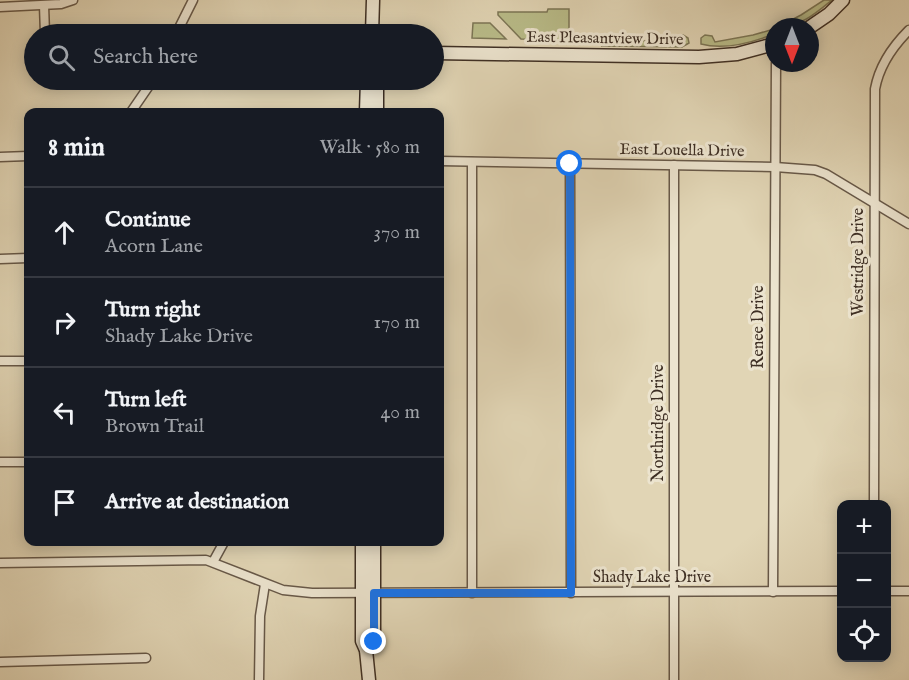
<!DOCTYPE html>
<html lang="en">
<head>
<meta charset="utf-8">
<style>
  :root { --surface:#171b24; --page:#20242c; --text:#f1f3f6; --muted:#9ea1a6; --line:#363941 }
  body { margin:0; font-family:"IM FELL English",serif; background:var(--page); color:var(--text) }
  .controls { position:absolute; right:18px; bottom:18px; display:grid; overflow:hidden; border-radius:12px; box-shadow:0 3px 15px #0003 }
  .controls button { width:54px; height:54px; display:grid; place-items:center; padding:0; border:0; border-bottom:2px solid var(--line); background:var(--surface); color:var(--text); font:30px sans-serif }
  .compass { position:absolute; left:765px; top:18px; width:54px; height:54px; border-radius:50%; background:var(--surface); box-shadow:0 3px 15px #0003; rotate:180deg }
  .stop { position:absolute; width:18px; height:18px; margin:-14px; border:4px solid #1a73e8; border-radius:50%; background:#fff }
  .stop.end { background:#1a73e8; border-color:#fff; box-shadow:0 2px 6px #0008 }
  .list { margin:0; padding:0; list-style:none }
  h2 { display:flex; justify-content:space-between; align-items:center; height:78px; margin:0; padding:0 24px; font-size:26px }
  h2 small { font-size:20px; font-weight:400; color:var(--muted) }
  .list li { display:grid; grid-template-columns:39px 1fr auto; gap:18px; align-items:center; box-sizing:border-box; height:90px; padding:0 24px; border-top:2px solid var(--line) }
  .list b { display:block; font-size:22px; white-space:nowrap }
  .list p { margin:0; font-size:20px; white-space:nowrap; color:var(--muted) }
  .list em { font-size:20px; font-style:normal; color:var(--muted) }
  .icon { flex:none; width:33px; height:33px; fill:none; stroke:currentColor; stroke-width:2; stroke-linecap:round; stroke-linejoin:round }
  .map { position:relative; flex:none; width:909px; height:680px; overflow:hidden }
  .search { position:absolute; background:var(--surface); box-shadow:0 3px 15px #0003; left:24px; top:24px; width:420px; height:66px; display:flex; align-items:center; gap:15px; box-sizing:border-box; padding:0 21px; border-radius:33px; color:var(--muted); font-size:22px }
  .panel { position:absolute; background:var(--surface); box-shadow:0 3px 15px #0003; left:24px; top:108px; width:420px; height:438px; border-radius:12px }
  .map>svg:first-child { display:block }
</style>
</head>
<body>
<div class="map">
<svg width="909" height="680" viewBox="0 0 909 680">
  <rect width="100%" height="100%" fill="#e1d5b5"/>
  <filter id="stains"><feTurbulence type="fractalNoise" baseFrequency=".00333" numOctaves="4"/><feColorMatrix values="0 0 0 0 .2 0 0 0 0 .09 0 0 0 0 .02 0 0 0 .5 -.17"/></filter>
  <radialGradient id="worn" r=".72"><stop offset=".6" stop-color="#630" stop-opacity="0"/><stop offset="1" stop-color="#630" stop-opacity=".3"/></radialGradient>
  <!-- green -->
  <g fill="#b9bc89" stroke="#7c7656" stroke-width="1.5">
    <path d="M824,0h8c-17,14 -32,27 -54,27l23,-12z"/>
    <polygon points="548,9 569,9 569,40 521,39 498,15 498,12 547,12"/>
    <polygon points="473,23 490,23 506,39 472,38"/>
    <path d="M774,29v5c-23,9 -51,16 -73,10v-6l4,-3 7,1 3,6 38,-7z"/>
    <polygon points="683,35 688,38 689,43 682,47 602,46 604,41 673,41 678,36"/>
  </g>
  <g fill="none" stroke-linecap="round" stroke-linejoin="round">
    <defs>
      <g id="street">
        <polyline points="44,5 45,34"/>
        <polyline points="0,7 61,4 73,0"/>
        <polyline points="179,28 195,34"/>
        <polyline points="176,34 193,0"/>
        <polyline points="131,112 153,80"/>
        <polyline points="0,157 28,156"/>
        <polyline points="440,161 775,167 815,170 826,174 909,224"/>
        <polyline points="570,164 571,593"/>
        <polyline points="674,165 674,680"/>
        <polyline points="0,259 28,258"/>
        <polyline points="0,361 28,361"/>
        <polyline points="0,462 28,462"/>
        <path d="M874,504l1,-415c4,-22 18,-43 34,-59"/>
        <polyline points="213,562 224,542"/>
        <polyline points="0,563 206,560 283,590 312,593 842,591"/>
        <polyline points="886,591 909,591"/>
        <polyline points="773,592 776,63"/>
        <polyline points="472,593 472,162"/>
        <polyline points="0,662 146,658"/>
        <polyline points="259,680 260,616 265,584"/>
      </g>
      <g id="secondary">
        <polyline points="810,27 829,14 843,0"/>
        <polyline points="372,34 373,0"/>
        <polyline points="434,53 699,57 737,54 774,44"/>
        <polyline points="377,80 377,112"/>
        <polyline points="366,112 367,80"/>
        <polyline points="362,542 362,641 366,650 369,680"/>
        <polyline points="366,650 374,642 374,542"/>
      </g>
    </defs>
    <!-- street casing -->
    <use href="#street" stroke="#675848" stroke-width="11"/>
    <!-- secondary casing -->
    <use href="#secondary" stroke="#3e2f24" stroke-width="15"/>
    <!-- street -->
    <use href="#street" stroke="#ece4cf" stroke-width="8"/>
    <!-- secondary -->
    <use href="#secondary" stroke="#ece4cf" stroke-width="12"/>
  </g>
  <g fill="none" stroke-linecap="round" stroke-linejoin="round">
    <!-- route -->
    <polyline stroke="#1a73e8" stroke-width="8" points="374,642 374,593 571,593 570,164"/>
  </g>
  <g text-anchor="middle" dominant-baseline="central" stroke-width="6" stroke-linejoin="round" paint-order="stroke">
    <!-- street labels -->
    <g font-size="16" fill="#3e2f24" stroke="#ece4cf">
      <text transform="translate(605 39) rotate(1)">East Pleasantview Drive</text>
      <text transform="translate(682 151) rotate(1)">East Louella Drive</text>
      <text transform="translate(859 262) rotate(-90)">Westridge Drive</text>
      <text transform="translate(759 327) rotate(-90)">Renee Drive</text>
      <text transform="translate(659 423) rotate(-90)">Northridge Drive</text>
      <text x="652" y="578">Shady Lake Drive</text>
    </g>
  </g>
  <rect width="100%" height="100%" filter="url(#stains)"/>
  <rect width="100%" height="100%" fill="url(#worn)"/>
</svg>
<div class="controls">
<button>+</button>
<button>−</button>
<button><svg class="icon" aria-label="locate" viewBox="0 0 24 24"><circle cx="12" cy="12" r="6"/><path d="M12 2v4M12 18v4M2 12h4M18 12h4"/></svg></button>
</div>
<svg class="compass" viewBox="-18 -18 36 36"><path d="M0-13l5 13h-10z" fill="#e53935"/><path d="M0 13l5-13h-10z" fill="#9ea1a6"/></svg>
<div class="stop" style="left:570px;top:164px"></div>
<div class="stop end" style="left:374px;top:642px"></div>
<div class="search"><svg class="icon" aria-label="search" viewBox="0 0 24 24"><circle cx="10" cy="10" r="6"/><path d="M15 15l6 6"/></svg>Search here</div>
<section class="panel">
<h2>8 min<small>Walk · 580 m</small></h2>
<ul class="list">
<li><svg class="icon" aria-label="ahead" viewBox="0 0 24 24"><path d="M12 20V5M6 11l6-6 6 6"/></svg><div><b>Continue</b><p>Acorn Lane</p></div><em>370 m</em></li>
<li><svg class="icon" aria-label="right" viewBox="0 0 24 24"><path d="M7 20v-9h11M14 6l5 5-5 5"/></svg><div><b>Turn right</b><p>Shady Lake Drive</p></div><em>170 m</em></li>
<li><svg class="icon" aria-label="left" viewBox="0 0 24 24"><path d="M17 20v-9H6M10 6l-5 5 5 5"/></svg><div><b>Turn left</b><p>Brown Trail</p></div><em>40 m</em></li>
<li><svg class="icon" aria-label="arrive" viewBox="0 0 24 24"><path d="M6 21V4h12l-3 4 3 4H6"/></svg><div><b>Arrive at destination</b></div></li>
</ul>
</section>
</div>
</body>
</html>
